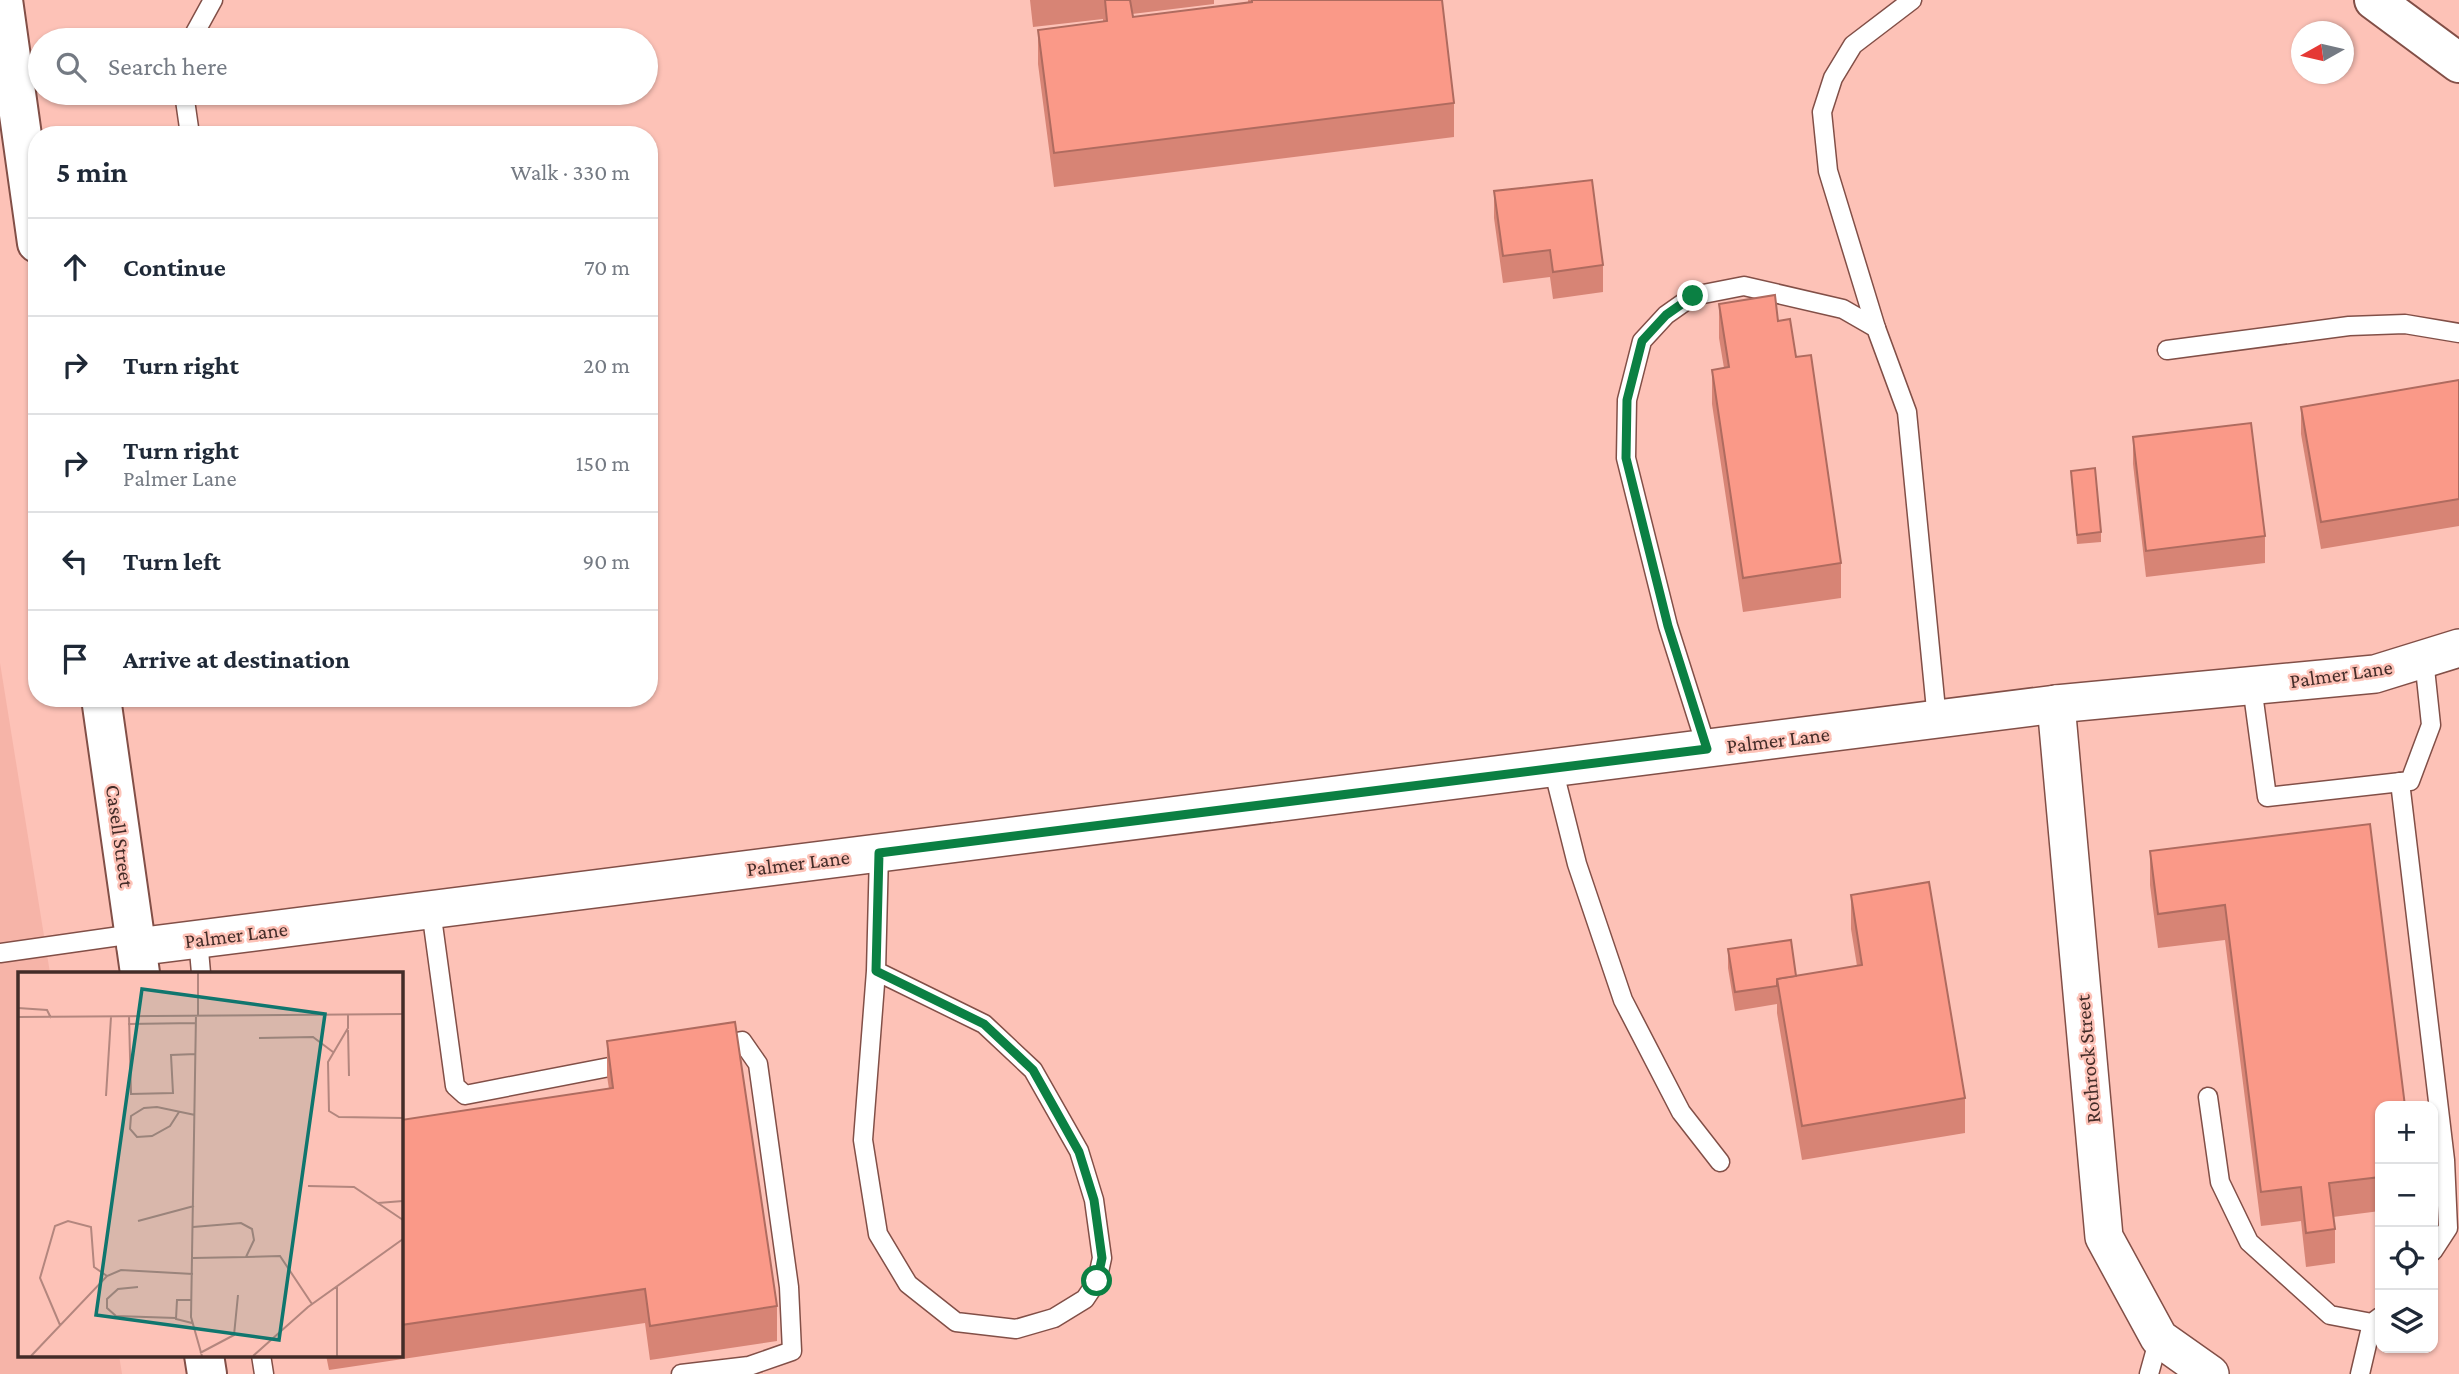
<!DOCTYPE html>
<html lang="en">
<head>
<meta charset="utf-8">
<style>
  :root { --surface:#fff; --page:#f2f2f3; --text:#1f2937; --muted:#747a83; --line:#e0e1e3 }
  body { margin:0; font-family:"Crimson Pro",serif; background:var(--page); color:var(--text) }
  .controls { position:absolute; right:21px; bottom:21px; display:grid; overflow:hidden; border-radius:14px; box-shadow:0 2px 5px #0004 }
  .controls button { width:63px; height:63px; display:grid; place-items:center; padding:0; border:0; border-bottom:2px solid var(--line); background:var(--surface); color:var(--text); font:35px sans-serif }
  .compass { position:absolute; left:2291px; top:21px; width:63px; height:63px; border-radius:50%; background:var(--surface); box-shadow:0 2px 5px #0004; rotate:262deg }
  .stop { position:absolute; width:21px; height:21px; margin:-16px; border:5px solid #0b8043; border-radius:50%; background:#fff }
  .stop.end { background:#0b8043; border-color:#fff; box-shadow:0 2px 7px #0008 }
  .list { margin:0; padding:0; list-style:none }
  h2 { display:flex; justify-content:space-between; align-items:center; height:91px; margin:0; padding:0 28px; font-size:30px }
  h2 small { font-size:23px; font-weight:400; color:var(--muted) }
  .list li { display:grid; grid-template-columns:46px 1fr auto; gap:21px; align-items:center; box-sizing:border-box; height:98px; padding:0 28px; border-top:2px solid var(--line) }
  .list b { display:block; font-size:26px; white-space:nowrap }
  .list p { margin:0; font-size:23px; white-space:nowrap; color:var(--muted) }
  .list em { font-size:23px; font-style:normal; color:var(--muted) }
  .icon { flex:none; width:38px; height:38px; fill:none; stroke:currentColor; stroke-width:2; stroke-linecap:round; stroke-linejoin:round }
  .map { position:relative; flex:none; width:2459px; height:1374px; overflow:hidden }
  .search { position:absolute; background:var(--surface); box-shadow:0 2px 5px #0004; left:28px; top:28px; width:630px; height:77px; display:flex; align-items:center; gap:18px; box-sizing:border-box; padding:0 24px; border-radius:38px; color:var(--muted); font-size:26px }
  .panel { position:absolute; background:var(--surface); box-shadow:0 2px 5px #0004; left:28px; top:126px; width:630px; height:581px; border-radius:28px }
  .map>svg:first-child { display:block }
</style>
</head>
<body>
<div class="map">
<svg width="2459" height="1374" viewBox="0 0 2459 1374">
  <rect width="100%" height="100%" fill="#fdc2b7"/>
  <!-- built -->
  <polygon fill="#f6b4a8" points="0,663 50,973 19,973 19,1355 119,1355 122,1374 0,1374"/>
  <g fill="none" stroke-linecap="round" stroke-linejoin="round">
    <defs>
      <g id="lane">
        <polyline points="191,40 213,0"/>
        <polyline points="184,93 190,135"/>
        <polyline points="1876,328 1828,171 1822,112 1833,78 1853,45 1912,0"/>
        <polyline points="2167,350 2349,326 2405,324 2459,333"/>
        <polyline points="2252,686 2267,797 2410,781 2431,725 2424,659"/>
        <polyline points="1707,749 1668,626 1626,458 1627,400 1642,341 1666,315 1693,296 1744,286 1843,309 1876,328 1907,412 1937,720"/>
        <polyline points="1553,768 1577,864 1623,1000 1681,1112 1720,1162"/>
        <polyline points="2400,782 2445,1160 2448,1228 2433,1251"/>
        <polyline points="431,910 455,1086 465,1095 630,1063"/>
        <polyline points="198,939 201,973"/>
        <polyline points="0,953 134,934"/>
        <polyline points="876,971 984,1024 1033,1070 1079,1151 1094,1200 1102,1258 1097,1281 1085,1299 1054,1318 1016,1329 956,1322 908,1284 878,1234 863,1140 876,971 879,853"/>
        <polyline points="2208,1097 2220,1182 2249,1242 2330,1315 2372,1323 2380,1317"/>
        <polyline points="261,1355 264,1374"/>
        <polyline points="681,1374 749,1366 792,1351 789,1287 758,1064 742,1041 716,1046"/>
        <polyline points="2149,1374 2159,1338"/>
        <polyline points="2360,1374 2372,1323"/>
      </g>
      <g id="street">
        <polyline points="2056,704 2104,1237 2159,1338 2210,1374"/>
        <polyline points="136,947 2056,704 2375,674 2459,648"/>
      </g>
      <g id="secondary">
        <polyline points="3,0 37,243"/>
        <polyline points="2374,0 2459,63"/>
        <polyline points="101,698 140,973"/>
        <polyline points="204,1355 207,1374"/>
      </g>
    </defs>
    <!-- lane casing -->
    <use href="#lane" stroke="#824f47" stroke-width="21"/>
    <!-- street casing -->
    <use href="#street" stroke="#824f47" stroke-width="40"/>
    <!-- secondary casing -->
    <use href="#secondary" stroke="#824f47" stroke-width="42"/>
    <!-- lane -->
    <use href="#lane" stroke="#fff" stroke-width="18"/>
    <!-- street -->
    <use href="#street" stroke="#fff" stroke-width="37"/>
    <!-- secondary -->
    <use href="#secondary" stroke="#fff" stroke-width="38"/>
  </g>
  <!-- wall -->
  <g fill="#d78475">
    <polygon points="1030,0 1214,0 1214,4 1132,14 1133,17 1248,3 1248,0 1442,0 1454,103 1454,137 1054,187 1038,64 1038,30 1103,22 1103,19 1033,27"/>
    <polygon points="1494,191 1603,265 1603,292 1553,299 1550,277 1503,283 1494,218"/>
    <polygon points="1719,304 1778,321 1796,357 1841,563 1841,598 1743,612 1712,404 1712,370 1724,368 1719,338"/>
    <polygon points="2459,380 2459,526 2321,549 2301,434 2301,407"/>
    <polygon points="2133,437 2265,536 2265,563 2146,577 2133,464"/>
    <polygon points="2071,471 2101,532 2101,542 2077,544"/>
    <polygon points="2370,824 2380,1106 2380,1211 2333,1217 2335,1229 2335,1263 2306,1267 2301,1221 2261,1226 2225,940 2158,948 2150,885 2150,851"/>
    <polygon points="1851,895 1965,1098 1965,1133 1802,1160 1777,1013 1777,1004 1735,1011 1728,968 1728,949 1796,976 1857,966 1851,929"/>
    <polygon points="607,1041 777,1306 777,1341 650,1360 645,1323 329,1370 326,1355 401,1355 401,1120 609,1089 607,1076"/>
  </g>
  <!-- building -->
  <g fill="#fa9988" stroke="#af6b5f" stroke-width="2">
    <polygon points="1105,0 1130,0 1133,17 1252,2 1252,0 1442,0 1454,103 1054,153 1038,30 1107,21"/>
    <polygon points="1592,180 1603,265 1553,272 1550,250 1503,256 1494,191"/>
    <polygon points="1775,295 1778,321 1790,319 1796,357 1811,355 1841,563 1743,578 1712,370 1729,367 1719,304"/>
    <polygon points="2459,380 2459,499 2321,522 2301,407"/>
    <polygon points="2251,423 2265,536 2146,551 2133,437"/>
    <polygon points="2095,468 2101,532 2077,535 2071,471"/>
    <polygon points="2370,824 2405,1106 2380,1106 2380,1177 2329,1183 2335,1229 2306,1233 2301,1187 2261,1192 2225,905 2158,914 2150,851"/>
    <polygon points="1929,882 1965,1098 1802,1126 1777,979 1862,965 1851,895"/>
    <polygon points="1791,940 1796,976 1777,979 1777,986 1735,992 1728,949"/>
    <polygon points="735,1022 777,1306 650,1326 645,1289 401,1325 401,1120 613,1088 607,1041"/>
  </g>
  <g fill="none" stroke-linecap="round" stroke-linejoin="round">
    <!-- route -->
    <polyline stroke="#0b8043" stroke-width="9" points="1097,1281 1102,1258 1094,1200 1079,1152 1033,1070 984,1024 876,971 879,853 1707,749 1668,626 1626,458 1627,400 1642,341 1666,315 1693,296"/>
  </g>
  <g text-anchor="middle" dominant-baseline="central" stroke-width="5" stroke-linejoin="round" paint-order="stroke">
    <!-- street labels -->
    <g font-size="21" fill="#432c28" stroke="#fdc2b7">
      <text transform="translate(2341 674) rotate(-8)">Palmer Lane</text>
      <text transform="translate(1778 740) rotate(-7)">Palmer Lane</text>
      <text transform="translate(120 836) rotate(82)">Casell Street</text>
      <text transform="translate(798 863) rotate(-7)">Palmer Lane</text>
      <text transform="translate(236 935) rotate(-7)">Palmer Lane</text>
      <text transform="translate(2088 1059) rotate(-95)">Rothrock Street</text>
    </g>
  </g>
  <!-- overview -->
  <g transform="translate(18 972)">
    <rect width="385" height="385" fill="#fdc2b7"/>
    <path fill="none" stroke="#b3867e" stroke-width="2" d="M180,1v42M0,36l29,2 4,8M178,43l-5,302 11,39M330,43v13l-20,34 1,49 10,6 64,1M111,44l2,78 42,-1 -2,-38 25,-1M0,45l385,-3M110,52l68,-1M330,58l1,46M241,66l54,-1 20,15M88,124l5,-79M161,140l-9,14 -18,10 -15,1 -7,-8 1,-13 13,-8 13,-1 38,8M290,214l46,1 49,33M360,231l25,-2M120,249l56,-15M228,285l34,-1 32,48M175,286l53,-1 8,-17 -2,-11 -11,-6 -48,4M120,315l-20,2 -11,10v9l9,8 60,2M319,315v69M174,328h-15l-1,19 16,4M42,353l-20,-47 15,-52 13,-5 23,6 3,40 13,9M182,381l34,-18 4,-40M13,384l76,-80 14,-6 72,4M235,384l55,-49 95,-68"/>
    <path fill="#0f766e" fill-opacity="0.15" stroke="#0f766e" stroke-width="3.5" d="M124,17l183,25 -46,326 -183,-25z"/>
    <rect width="385" height="385" fill="none" stroke="#432c28" stroke-width="3.5"/>
  </g>
</svg>
<div class="controls">
<button>+</button>
<button>−</button>
<button><svg class="icon" aria-label="locate" viewBox="0 0 24 24"><circle cx="12" cy="12" r="6"/><path d="M12 2v4M12 18v4M2 12h4M18 12h4"/></svg></button>
<button><svg class="icon" aria-label="layers" viewBox="0 0 24 24"><path d="M12 4l9 5-9 5-9-5zM3 14l9 5 9-5"/></svg></button>
</div>
<svg class="compass" viewBox="-18 -18 36 36"><path d="M0-13l5 13h-10z" fill="#e53935"/><path d="M0 13l5-13h-10z" fill="#747a83"/></svg>
<div class="stop" style="left:1097px;top:1281px"></div>
<div class="stop end" style="left:1693px;top:296px"></div>
<div class="search"><svg class="icon" aria-label="search" viewBox="0 0 24 24"><circle cx="10" cy="10" r="6"/><path d="M15 15l6 6"/></svg>Search here</div>
<section class="panel">
<h2>5 min<small>Walk · 330 m</small></h2>
<ul class="list">
<li><svg class="icon" aria-label="ahead" viewBox="0 0 24 24"><path d="M12 20V5M6 11l6-6 6 6"/></svg><div><b>Continue</b></div><em>70 m</em></li>
<li><svg class="icon" aria-label="right" viewBox="0 0 24 24"><path d="M7 20v-9h11M14 6l5 5-5 5"/></svg><div><b>Turn right</b></div><em>20 m</em></li>
<li><svg class="icon" aria-label="right" viewBox="0 0 24 24"><path d="M7 20v-9h11M14 6l5 5-5 5"/></svg><div><b>Turn right</b><p>Palmer Lane</p></div><em>150 m</em></li>
<li><svg class="icon" aria-label="left" viewBox="0 0 24 24"><path d="M17 20v-9H6M10 6l-5 5 5 5"/></svg><div><b>Turn left</b></div><em>90 m</em></li>
<li><svg class="icon" aria-label="arrive" viewBox="0 0 24 24"><path d="M6 21V4h12l-3 4 3 4H6"/></svg><div><b>Arrive at destination</b></div></li>
</ul>
</section>
</div>
</body>
</html>
